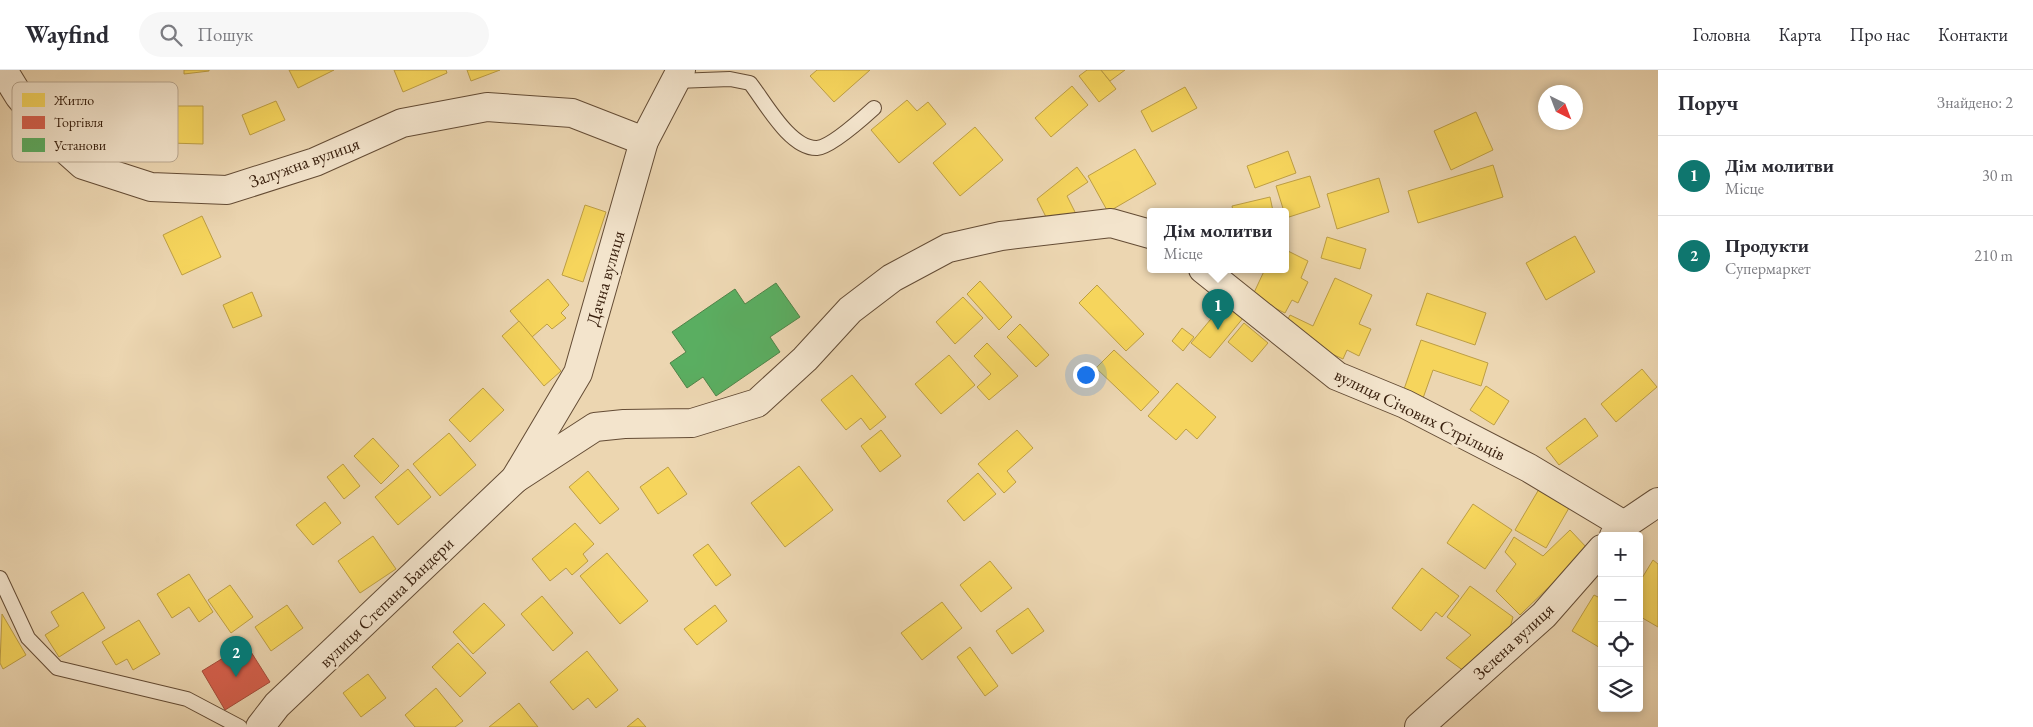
<!DOCTYPE html>
<html lang="uk">
<head>
<meta charset="utf-8">
<style>
  :root { --surface:#fff; --page:#f7f7f7; --text:#2b2b33; --muted:#7c7c81; --line:#e1e1e2; --accent:#0f766e }
  body { margin:0; font-family:"EB Garamond",serif; background:var(--page); color:var(--text) }
  .controls { position:absolute; right:15px; bottom:15px; display:grid; overflow:hidden; border-radius:5px; box-shadow:0 2px 8px #0003 }
  .controls button { width:45px; height:45px; display:grid; place-items:center; padding:0; border:0; border-bottom:1px solid var(--line); background:var(--surface); color:var(--text); font:25px sans-serif }
  .compass { position:absolute; left:1538px; top:15px; width:45px; height:45px; border-radius:50%; background:var(--surface); box-shadow:0 2px 8px #0003; rotate:138deg }
  .you { position:absolute; left:1085px; top:304px; width:18px; height:18px; margin:-12px; border:4px solid #fff; border-radius:50%; background:#1a73e8; box-shadow:0 0 0 8px #1a73e833 }
  .badge { display:grid; place-items:center; width:32px; height:32px; border-radius:50%; background:var(--accent); color:#fff; font-size:16px; font-weight:700 }
  .pin { position:absolute; translate:-50% -41px; filter:drop-shadow(0 1px 2px #0008) }
  .pin::after { content:''; position:absolute; top:26px; width:18px; height:15px; background:inherit; clip-path:polygon(0 0,100% 0,50% 100%) }
  .popup { position:absolute; left:1147px; top:138px; width:142px; height:65px; box-sizing:border-box; display:grid; place-content:center; border-radius:5px; background:var(--surface); filter:drop-shadow(0 1px 4px #0005); font-size:16px; white-space:nowrap; color:var(--muted) }
  .popup b { font-size:19px; color:var(--text) }
  .popup::after { content:''; position:absolute; left:50%; top:100%; margin-left:-10px; border:10px solid transparent; border-top-color:var(--surface) }
  .list { margin:0; padding:0; list-style:none }
  h2 { display:flex; justify-content:space-between; align-items:center; height:65px; margin:0; padding:0 20px; font-size:21px }
  h2 small { font-size:16px; font-weight:400; color:var(--muted) }
  .list li { display:grid; grid-template-columns:32px 1fr auto; gap:15px; align-items:center; box-sizing:border-box; height:80px; padding:0 20px; border-top:1px solid var(--line) }
  .list b { display:block; font-size:19px; white-space:nowrap }
  .list p { margin:0; font-size:16px; white-space:nowrap; color:var(--muted) }
  .list em { font-size:16px; font-style:normal; color:var(--muted) }
  .icon { flex:none; width:28px; height:28px; fill:none; stroke:currentColor; stroke-width:2; stroke-linecap:round; stroke-linejoin:round }
  .map { position:relative; flex:none; width:1658px; height:657px; overflow:hidden }
  header { display:flex; align-items:center; gap:30px; box-sizing:border-box; height:70px; padding:0 25px; background:var(--surface); border-bottom:1px solid var(--line) }
  header strong { font-size:24px }
  nav { display:flex; gap:28px; margin-inline-start:auto; font-size:18px }
  .search { width:350px; height:45px; background:var(--page); display:flex; align-items:center; gap:12px; box-sizing:border-box; padding:0 18px; border-radius:28px; color:var(--muted); font-size:19px }
  main { display:flex }
  aside { flex:1; background:var(--surface) }
  .map>svg:first-child { display:block }
</style>
</head>
<body>
<header>
<strong>Wayfind</strong>
<div class="search"><svg class="icon" aria-label="search" viewBox="0 0 24 24"><circle cx="10" cy="10" r="6"/><path d="M15 15l6 6"/></svg>Пошук</div>
<nav><a>Головна</a><a>Карта</a><a>Про нас</a><a>Контакти</a></nav>
</header>
<main>
<div class="map">
<svg width="1658" height="657" viewBox="0 0 1658 657">
  <rect width="100%" height="100%" fill="#ecd6b1"/>
  <filter id="stains"><feTurbulence type="fractalNoise" baseFrequency=".004" numOctaves="4"/><feColorMatrix values="0 0 0 0 .2 0 0 0 0 .09 0 0 0 0 .02 0 0 0 .5 -.17"/></filter>
  <radialGradient id="worn" r=".72"><stop offset=".6" stop-color="#630" stop-opacity="0"/><stop offset="1" stop-color="#630" stop-opacity=".3"/></radialGradient>
  <!-- homes -->
  <g fill="#f6d55c" stroke="#bd9e44">
    <polygon points="184,0 209,0 209,1 184,4"/>
    <polygon points="289,0 334,0 298,18"/>
    <polygon points="394,0 446,0 447,3 403,22"/>
    <polygon points="467,0 500,0 471,11"/>
    <polygon points="817,0 870,0 834,32 810,6"/>
    <polygon points="1087,0 1101,0 1116,19 1099,32 1079,6"/>
    <polygon points="1101,0 1125,0 1110,11"/>
    <polygon points="1072,16 1088,35 1051,67 1035,48"/>
    <polygon points="1185,17 1197,38 1152,62 1141,41"/>
    <polygon points="907,30 917,41 928,32 946,54 899,93 871,60"/>
    <polygon points="276,31 285,50 250,65 242,45"/>
    <polygon points="170,36 203,36 203,74 169,73"/>
    <polygon points="1476,42 1493,80 1451,100 1434,61"/>
    <polygon points="975,57 1003,90 960,126 933,93"/>
    <polygon points="1135,79 1156,114 1108,142 1088,106"/>
    <polygon points="1288,81 1296,103 1255,118 1247,96"/>
    <polygon points="1493,95 1503,127 1418,153 1408,121"/>
    <polygon points="1077,97 1088,112 1067,126 1078,148 1048,151 1037,129"/>
    <polygon points="1310,106 1320,137 1286,148 1276,116"/>
    <polygon points="1379,108 1389,142 1337,159 1327,124"/>
    <polygon points="1270,127 1273,141 1233,141 1232,136"/>
    <polygon points="585,135 606,142 583,212 562,205"/>
    <polygon points="202,146 221,187 182,205 163,165"/>
    <polygon points="1575,166 1595,202 1546,230 1526,193"/>
    <polygon points="1327,167 1366,179 1360,199 1321,188"/>
    <polygon points="1286,180 1308,191 1301,208 1308,212 1298,233 1292,230 1285,243 1252,227 1265,199 1286,199"/>
    <polygon points="1335,208 1372,225 1359,254 1371,259 1359,286 1347,280 1343,289 1282,261 1290,245 1313,256"/>
    <polygon points="548,209 569,235 561,243 566,248 552,259 547,254 532,267 510,241"/>
    <polygon points="980,211 1012,247 999,260 967,224"/>
    <polygon points="1097,215 1144,264 1126,281 1079,233"/>
    <polygon points="252,222 262,246 233,258 223,235"/>
    <polygon points="1427,223 1486,243 1475,275 1416,255"/>
    <polygon points="963,227 983,248 955,274 936,252"/>
    <polygon points="1225,232 1244,247 1210,288 1191,273"/>
    <polygon points="519,251 561,301 544,316 502,266"/>
    <polygon points="1244,253 1268,273 1252,292 1228,272"/>
    <polygon points="1020,254 1049,285 1036,297 1007,267"/>
    <polygon points="1182,258 1194,267 1183,281 1172,271"/>
    <polygon points="1421,270 1488,293 1481,316 1433,300 1422,331 1402,325"/>
    <polygon points="987,273 1018,306 989,330 977,317 991,304 974,286"/>
    <polygon points="1114,280 1159,322 1141,341 1096,298"/>
    <polygon points="949,285 975,315 941,344 915,314"/>
    <polygon points="1642,299 1657,317 1616,352 1601,334"/>
    <polygon points="852,305 886,347 870,360 861,348 846,360 821,330"/>
    <polygon points="1177,313 1216,347 1197,369 1186,359 1176,370 1148,346"/>
    <polygon points="1486,316 1509,331 1494,355 1470,340"/>
    <polygon points="483,318 504,340 470,372 449,350"/>
    <polygon points="1585,348 1598,366 1559,395 1546,378"/>
    <polygon points="881,360 901,386 880,402 861,376"/>
    <polygon points="1017,360 1033,378 1007,401 1016,412 1004,423 978,394"/>
    <polygon points="449,363 476,395 440,426 413,394"/>
    <polygon points="373,368 399,396 381,414 354,386"/>
    <polygon points="343,394 360,416 344,429 327,407"/>
    <polygon points="799,396 833,440 785,477 751,433"/>
    <polygon points="668,397 687,424 658,444 640,417"/>
    <polygon points="408,399 431,427 398,455 375,427"/>
    <polygon points="588,401 619,439 600,454 569,417"/>
    <polygon points="978,403 996,424 964,451 947,431"/>
    <polygon points="1542,414 1573,431 1546,478 1515,460"/>
    <polygon points="325,432 341,453 313,475 296,455"/>
    <polygon points="1473,434 1512,460 1485,499 1447,473"/>
    <polygon points="575,453 594,474 583,484 588,491 572,505 566,498 550,511 532,489"/>
    <polygon points="1570,460 1588,479 1520,545 1496,521 1516,494 1505,482 1514,467 1543,486"/>
    <polygon points="373,466 396,499 360,523 338,491"/>
    <polygon points="708,474 731,505 716,516 693,485"/>
    <polygon points="607,483 648,531 620,554 580,506"/>
    <polygon points="1653,490 1658,494 1658,557 1639,546 1639,513"/>
    <polygon points="990,491 1012,518 981,542 960,515"/>
    <polygon points="1422,498 1459,526 1442,547 1436,542 1421,561 1392,538"/>
    <polygon points="189,504 213,542 199,552 189,537 172,548 157,524"/>
    <polygon points="230,515 253,547 231,563 208,530"/>
    <polygon points="1470,516 1513,547 1508,565 1464,601 1446,588 1471,565 1447,547"/>
    <polygon points="83,522 105,558 59,587 45,565 59,556 51,542"/>
    <polygon points="1594,525 1602,529 1602,579 1572,561"/>
    <polygon points="542,526 573,563 553,581 521,544"/>
    <polygon points="942,532 962,558 922,590 901,563"/>
    <polygon points="484,533 505,555 473,584 453,562"/>
    <polygon points="287,535 303,558 271,581 255,557"/>
    <polygon points="715,535 727,551 697,575 684,559"/>
    <polygon points="1028,538 1044,561 1012,584 996,561"/>
    <polygon points="2,544 26,585 3,599 0,593"/>
    <polygon points="139,550 160,584 133,600 127,589 116,595 102,572"/>
    <polygon points="458,573 486,603 460,627 432,597"/>
    <polygon points="970,577 998,616 985,626 957,587"/>
    <polygon points="587,581 618,620 596,638 588,628 573,640 550,612"/>
    <polygon points="368,604 386,628 361,647 343,623"/>
    <polygon points="436,618 463,651 455,657 415,657 405,645"/>
    <polygon points="519,633 538,657 489,657"/>
    <polygon points="638,648 646,657 627,657"/>
  </g>
  <!-- shops -->
  <polygon fill="#d6604d" stroke="#a64c3a" points="246,574 270,612 225,640 202,601"/>
  <!-- public -->
  <polygon fill="#5aae61" stroke="#508348" points="776,213 800,247 770,267 780,282 716,326 703,307 687,318 670,293 686,282 672,262 735,219 745,234"/>
  <g fill="none" stroke-linecap="round" stroke-linejoin="round">
    <defs>
      <g id="service">
        <path d="M676,11l54,-2 20,4c15,19 40,66 67,65 14,-1 46,-30 57,-40"/>
        <polyline points="0,508 28,568 57,598 187,629 240,657"/>
      </g>
      <g id="minor">
        <polyline points="3,0 19,26 55,70 83,95 151,117 227,120 315,92 402,53 487,37 572,43 644,71"/>
        <polyline points="1203,199 1337,306 1405,334 1529,398 1624,455"/>
        <polyline points="515,409 595,357 624,354 692,353 757,333 805,289 850,240 892,208 948,178 1001,166 1111,153 1150,164"/>
        <polyline points="1614,466 1624,455 1658,432"/>
        <polyline points="1419,657 1544,545 1602,479"/>
      </g>
      <polyline id="tertiary" points="260,657 277,635 515,409 578,303 644,71 681,0"/>
    </defs>
    <!-- service casing -->
    <use href="#service" stroke="#644c35" stroke-width="16"/>
    <!-- minor casing -->
    <use href="#minor" stroke="#644c35" stroke-width="30"/>
    <!-- tertiary casing -->
    <use href="#tertiary" stroke="#644c35" stroke-width="30"/>
    <!-- service -->
    <use href="#service" stroke="#f3e4cc" stroke-width="14"/>
    <!-- minor -->
    <use href="#minor" stroke="#f3e4cc" stroke-width="28"/>
    <!-- tertiary -->
    <use href="#tertiary" stroke="#f3e4cc" stroke-width="28"/>
  </g>
  <g text-anchor="middle" dominant-baseline="central" stroke-width="5" stroke-linejoin="round" paint-order="stroke">
    <!-- street labels -->
    <g font-size="18" fill="#371e0c" stroke="#f3e4cc">
      <text transform="translate(304 92) rotate(-20)">Залужна вулиця</text>
      <text transform="translate(605 208) rotate(-74)">Дачна вулиця</text>
      <text transform="translate(1420 344) rotate(26)">вулиця Січових Стрільців</text>
      <text transform="translate(386 532) rotate(-44)">вулиця Степана Бандери</text>
      <text transform="translate(1513 571) rotate(-43)">Зелена вулиця</text>
    </g>
  </g>
  <!-- legend -->
  <rect x="12" y="12" width="166" height="80" rx="8" fill="#f3e4cc" stroke="#bba992" stroke-width="1"/>
  <rect x="22" y="23" width="23" height="14" fill="#f6d55c"/>
  <rect x="22" y="46" width="23" height="13" fill="#d6604d"/>
  <rect x="22" y="68" width="23" height="14" fill="#5aae61"/>
  <g font-size="14" fill="#371e0c">
    <text x="54" y="35">Житло</text>
    <text x="54" y="57">Торгівля</text>
    <text x="54" y="80">Установи</text>
  </g>
  <rect width="100%" height="100%" filter="url(#stains)"/>
  <rect width="100%" height="100%" fill="url(#worn)"/>
</svg>
<div class="controls">
<button>+</button>
<button>−</button>
<button><svg class="icon" aria-label="locate" viewBox="0 0 24 24"><circle cx="12" cy="12" r="6"/><path d="M12 2v4M12 18v4M2 12h4M18 12h4"/></svg></button>
<button><svg class="icon" aria-label="layers" viewBox="0 0 24 24"><path d="M12 4l9 5-9 5-9-5zM3 14l9 5 9-5"/></svg></button>
</div>
<svg class="compass" viewBox="-18 -18 36 36"><path d="M0-13l5 13h-10z" fill="#e53935"/><path d="M0 13l5-13h-10z" fill="#7c7c81"/></svg>
<div class="you"></div>
<div class="pin badge" style="left:1218px;top:260px">1</div>
<div class="popup"><b>Дім молитви</b>Місце</div>
<div class="pin badge" style="left:236px;top:607px">2</div>
</div>
<aside>
<h2>Поруч<small>Знайдено: 2</small></h2>
<ul class="list">
<li><span class="badge">1</span><div><b>Дім молитви</b><p>Місце</p></div><em>30 m</em></li>
<li><span class="badge">2</span><div><b>Продукти</b><p>Супермаркет</p></div><em>210 m</em></li>
</ul>
</aside>
</main>
</body>
</html>
